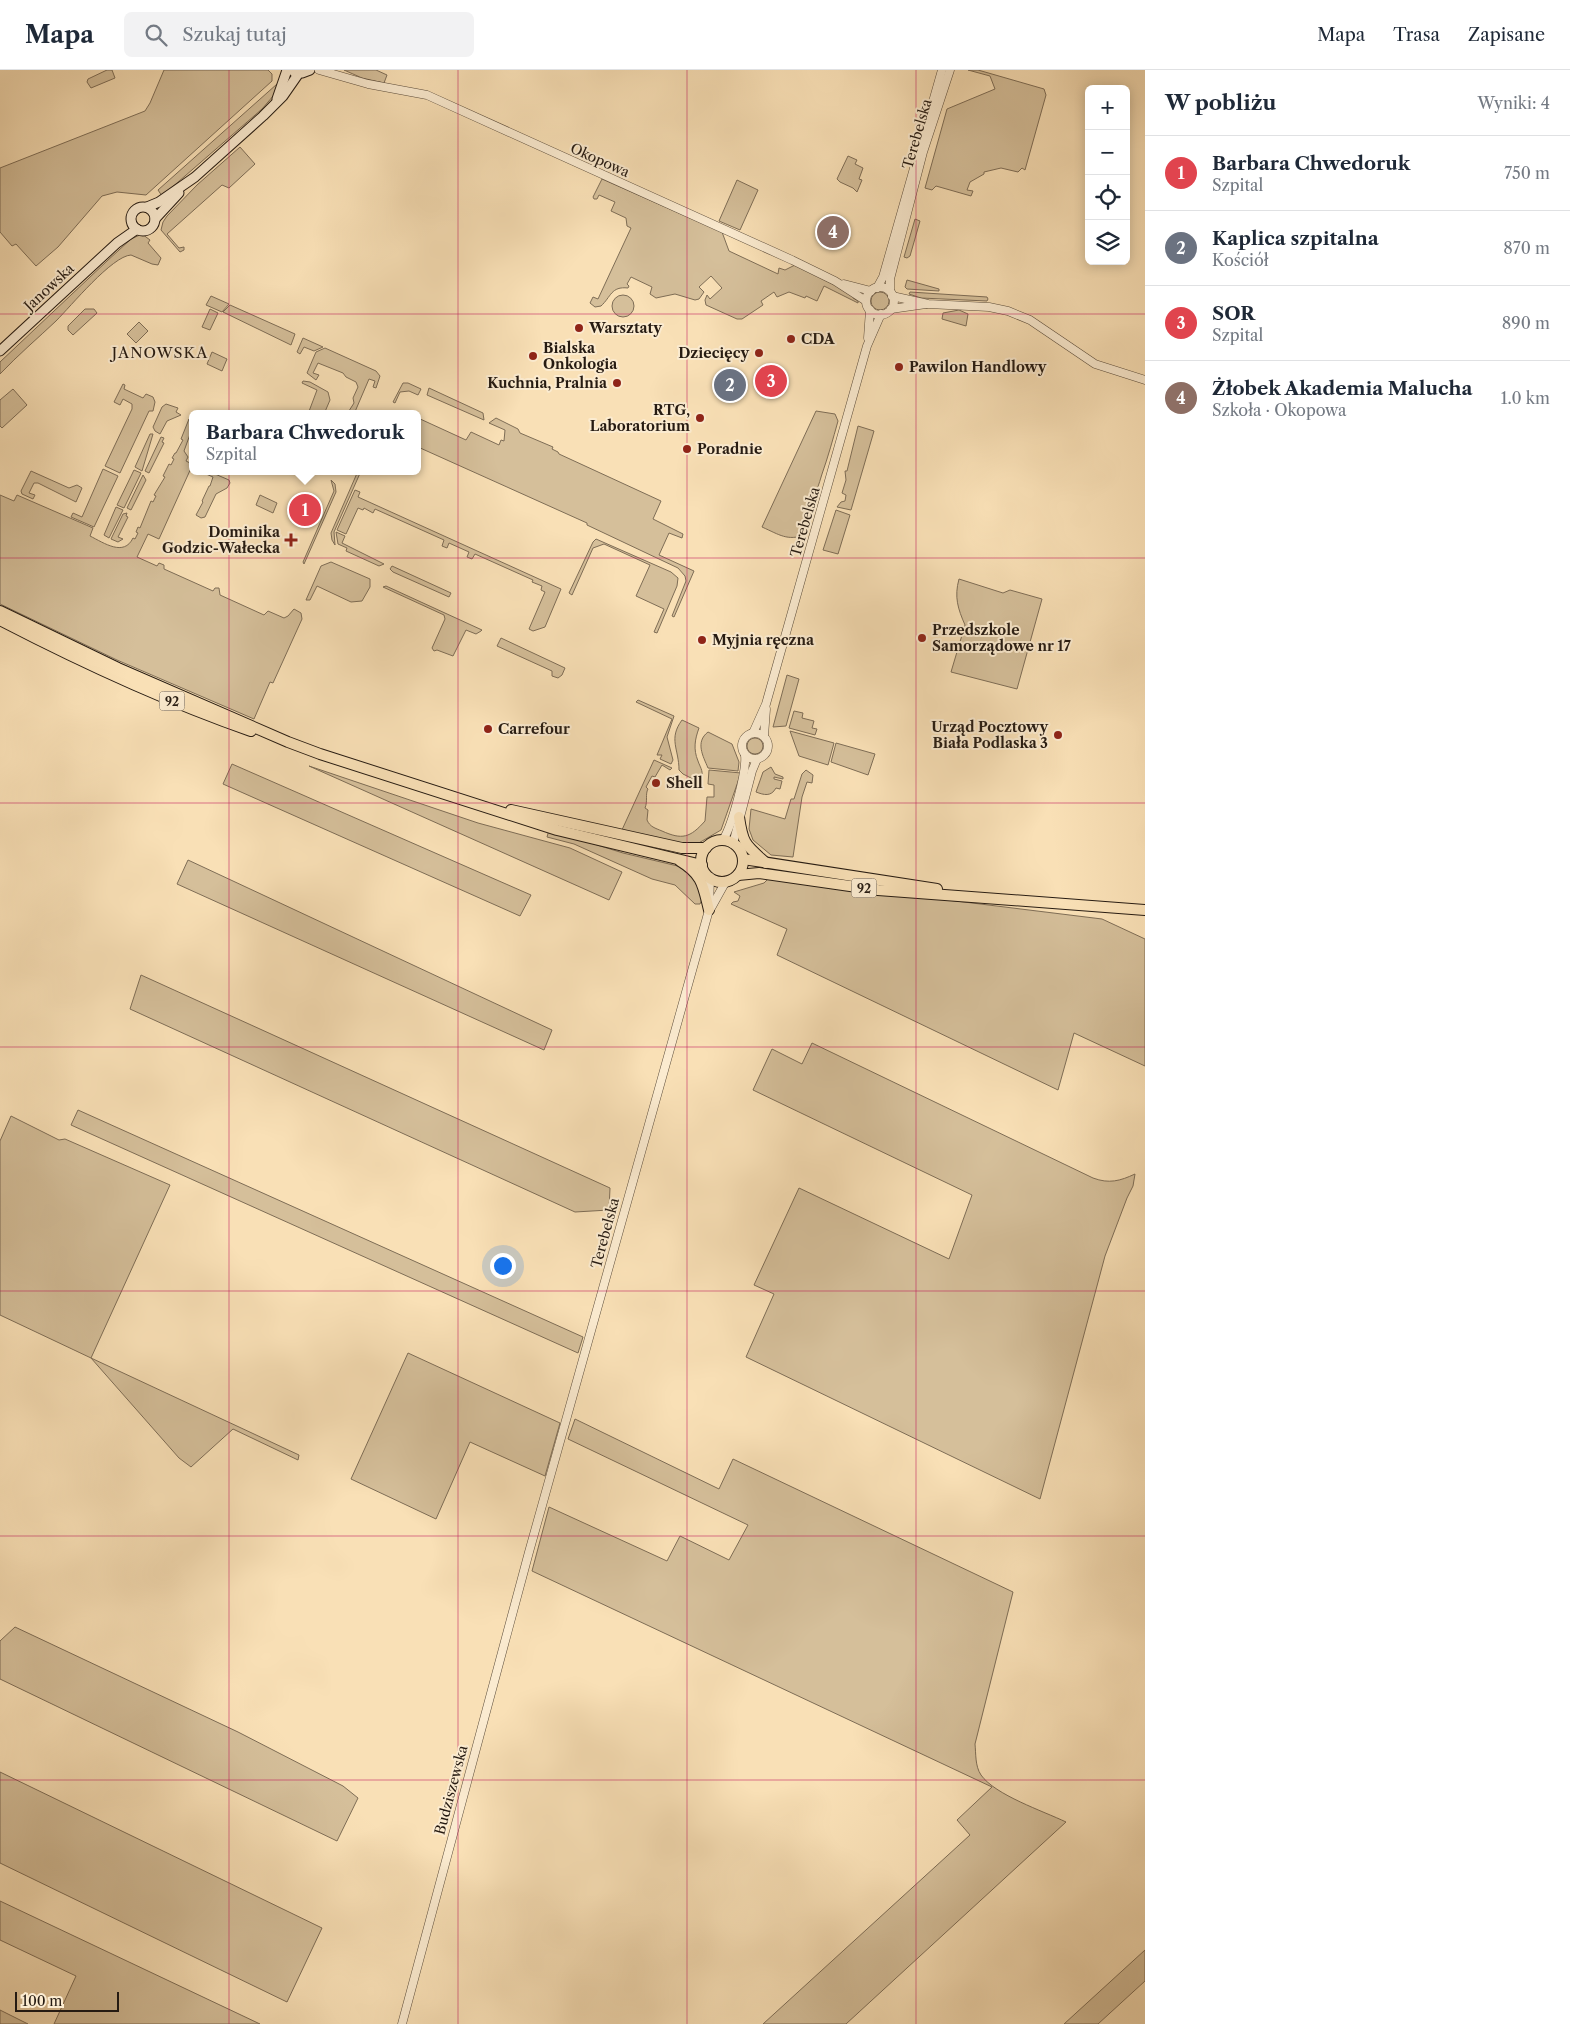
<!DOCTYPE html>
<html lang="pl">
<head>
<meta charset="utf-8">
<style>
  :root { --surface:#fff; --page:#f2f2f3; --text:#1f2937; --muted:#747a83; --line:#e0e1e3; --accent:#db2777 }
  body { margin:0; font-family:"Libre Caslon Text",serif; background:var(--page); color:var(--text) }
  .controls { position:absolute; right:15px; top:15px; display:grid; overflow:hidden; border-radius:8px; box-shadow:0 2px 12px #0003 }
  .controls button { width:45px; height:45px; display:grid; place-items:center; padding:0; border:0; border-bottom:1px solid var(--line); background:var(--surface); color:var(--text); font:25px sans-serif }
  .scale { position:absolute; left:15px; bottom:12px; width:104px; box-sizing:border-box; padding-left:5px; border:2px solid #261b12; border-top:0; font-size:14px; line-height:18px; white-space:nowrap; color:#261b12; -webkit-text-stroke:4px #fbebd0; paint-order:stroke }
  .you { position:absolute; left:502px; top:1195px; width:18px; height:18px; margin:-12px; border:4px solid #fff; border-radius:50%; background:#1a73e8; box-shadow:0 0 0 8px #1a73e833 }
  .badge { display:grid; place-items:center; width:32px; height:32px; border-radius:50%; background:var(--accent); color:#fff; font-size:16px; font-weight:700 }
  .pin { position:absolute; translate:-50% -50%; border:2px solid #fff; box-shadow:0 1px 5px #0006 }
  .popup { position:absolute; left:189px; top:340px; width:232px; height:65px; box-sizing:border-box; display:grid; place-content:center; border-radius:8px; background:var(--surface); filter:drop-shadow(0 1px 4px #0005); font-size:16px; white-space:nowrap; color:var(--muted) }
  .popup b { font-size:19px; color:var(--text) }
  .popup::after { content:''; position:absolute; left:50%; top:100%; margin-left:-10px; border:10px solid transparent; border-top-color:var(--surface) }
  .list { margin:0; padding:0; list-style:none }
  h2 { display:flex; justify-content:space-between; align-items:center; height:65px; margin:0; padding:0 20px; font-size:21px }
  h2 small { font-size:16px; font-weight:400; color:var(--muted) }
  .list li { display:grid; grid-template-columns:32px 1fr auto; gap:15px; align-items:center; box-sizing:border-box; height:75px; padding:0 20px; border-top:1px solid var(--line) }
  .list b { display:block; font-size:19px; white-space:nowrap }
  .list p { margin:0; font-size:16px; white-space:nowrap; color:var(--muted) }
  .list em { font-size:16px; font-style:normal; color:var(--muted) }
  .icon { flex:none; width:28px; height:28px; fill:none; stroke:currentColor; stroke-width:2; stroke-linecap:round; stroke-linejoin:round }
  .map { position:relative; flex:none; width:1145px; height:1954px; overflow:hidden }
  header { display:flex; align-items:center; gap:30px; box-sizing:border-box; height:70px; padding:0 25px; background:var(--surface); border-bottom:1px solid var(--line) }
  header strong { font-size:24px }
  nav { display:flex; gap:28px; margin-inline-start:auto; font-size:18px }
  .search { width:350px; height:45px; background:var(--page); display:flex; align-items:center; gap:12px; box-sizing:border-box; padding:0 18px; border-radius:8px; color:var(--muted); font-size:19px }
  main { display:flex }
  aside { flex:1; background:var(--surface) }
  .map>svg:first-child { display:block }
</style>
</head>
<body>
<header>
<strong>Mapa</strong>
<div class="search"><svg class="icon" aria-label="search" viewBox="0 0 24 24"><circle cx="10" cy="10" r="6"/><path d="M15 15l6 6"/></svg>Szukaj tutaj</div>
<nav><a>Mapa</a><a>Trasa</a><a>Zapisane</a></nav>
</header>
<main>
<div class="map">
<svg width="1145" height="1954" viewBox="0 0 1145 1954">
  <rect width="100%" height="100%" fill="#f9e0b6"/>
  <filter id="stains"><feTurbulence type="fractalNoise" baseFrequency=".004" numOctaves="4"/><feColorMatrix values="0 0 0 0 .2 0 0 0 0 .09 0 0 0 0 .02 0 0 0 .5 -.17"/></filter>
  <radialGradient id="worn" r=".72"><stop offset=".6" stop-color="#630" stop-opacity="0"/><stop offset="1" stop-color="#630" stop-opacity=".3"/></radialGradient>
  <!-- green -->
  <g fill="#d5bf9a" stroke="#7e6d56">
    <polygon points="107,0 112,0 115,8 91,18 87,12 88,9"/>
    <polygon points="164,0 268,0 272,4 272,11 146,125 117,122 102,126 58,177 36,196 16,174 12,176 0,162 0,98 145,41 150,33"/>
    <polygon points="344,0 376,0 387,5 384,13 362,8"/>
    <polygon points="968,0 978,0 1044,19 1046,25 1025,100 1022,98 1018,102 1001,98 984,102 984,104 970,112 967,120 973,121 971,126 936,116 932,120 925,118 947,39 995,19 990,6"/>
    <polygon points="277,14 280,15 274,25 262,39 162,126 158,120"/>
    <polygon points="240,77 255,94 229,118 222,115 167,164 179,178 184,177 184,180 180,182 161,160 163,152 167,146 197,115"/>
    <polygon points="848,86 857,90 855,94 863,98 859,109 862,110 857,122 853,118 840,112 837,109"/>
    <path d="M602,109l120,53 7,19 49,23 1,-6 6,2 10,-5 59,30 -1,3 5,3v2l-34,-17 -7,15 -11,-5 -1,2 -16,-6 -12,5 -3,-5 -13,9 2,4 -21,14h-5l-31,-14 -1,-5 2,-5 3,4 12,-11 -11,-12 -12,11 5,5 -5,7 -4,1 -20,-6 -19,4 -6,-4 2,-7 -21,-10 -4,7 2,2 -1,2c-17,-2 -17,9 -27,18l-6,1 -5,-4 3,-6 5,2 33,-71 -4,-2 -1,-8 -15,-7 4,-9 -16,-7 -2,4h-3l-1,-2z"/>
    <polygon points="737,110 758,120 740,160 719,151"/>
    <polygon points="915,149 920,151 910,186 907,188 904,187"/>
    <path d="M142,164l8,6 -2,3 13,15 -3,7 -6,-1 -21,-9c-19,1 -60,51 -75,66 -18,17 -38,34 -56,53v-12l107,-101 24,-22z"/>
    <polygon points="907,210 939,219 939,221 907,219 905,217"/>
    <circle cx="880" cy="231" r="9"/>
    <polygon points="910,222 987,227 988,229 987,231 921,228 909,224"/>
    <circle cx="623" cy="236" r="11"/>
    <polygon points="211,226 229,234 222,242 206,235"/>
    <polygon points="230,235 295,264 291,275 223,242"/>
    <polygon points="85,239 94,239 97,243 73,265 68,260 68,256"/>
    <polygon points="210,239 218,243 210,260 202,257"/>
    <polygon points="959,240 968,244 966,256 942,249 943,243"/>
    <polygon points="139,252 148,261 136,273 127,264"/>
    <polygon points="303,268 323,277 314,281 304,277 300,284 297,282"/>
    <polygon points="325,278 376,301 380,306 376,318 373,317 375,311 369,309 354,344 347,344 354,333 353,328 358,317 356,312 346,307 343,303 318,293 313,303 319,305 316,310 307,303 316,282"/>
    <polygon points="212,282 227,289 222,301 207,294"/>
    <polygon points="303,311 310,312 328,322 330,330 324,344 308,344 317,320 302,313"/>
    <polygon points="403,313 408,313 421,319 418,325 409,321 400,322 395,333 393,332"/>
    <polygon points="123,314 125,315 124,319 143,328 146,324 153,327 155,332 153,341 149,341 120,403 105,396 132,339 132,334 123,329 120,335 114,332"/>
    <polygon points="429,318 483,343 484,350 427,325"/>
    <polygon points="13,319 27,335 2,358 0,356 0,330"/>
    <polygon points="166,334 178,338 176,342 181,345 167,351 160,364 155,361 153,357 162,337"/>
    <path d="M816,341l19,3 3,7c-5,18 -10,36 -16,53 -6,21 -15,39 -17,61 -18,6 -25,0 -43,-8z"/>
    <polygon points="418,348 466,370 471,362 499,375 501,370 504,371 505,360 489,353 496,348 518,359 520,363 553,377 552,379 558,382 559,384 661,431 653,449 683,464 682,468 669,463 659,485 694,501 674,547 672,546 686,511 685,506 678,498 587,455 587,453 418,377"/>
    <path d="M189,349l3,10 -8,22 4,6 -2,4 6,3v2l-33,73 -11,-5 -11,23 20,9 2,-3 5,2v4l49,22 2,-3h4l1,7 44,20 4,-4 16,7 4,-2 6,-7 7,4 1,6 -29,64 -3,-1 -16,37 -137,-59 -117,-56v-109l14,6 3,-6 76,33 -3,8c14,7 34,21 43,2l2,1 3,-6 -2,-1 2,-5 2,1 11,-27 2,1 3,-6 -2,-1 11,-18 -2,-1 6,-12 2,1 3,-6 -2,-1 3,-5h1l7,-13 -2,-1z"/>
    <polygon points="858,356 874,361 851,440 837,437 841,432 845,431 846,425 842,423 846,410 845,401 847,401"/>
    <polygon points="150,364 153,364 142,401 135,397"/>
    <polygon points="161,367 164,368 162,372 164,373 149,403 145,401"/>
    <polygon points="103,399 118,406 94,457 71,447 73,443 82,447"/>
    <polygon points="134,400 141,403 124,438 117,435"/>
    <polygon points="31,401 69,418 77,415 82,418 76,432 38,413 34,413 29,423 35,425 33,429 22,424 21,421"/>
    <polygon points="199,401 208,401 229,410 230,413 227,418 216,424 205,447 201,448 196,445 203,432 202,431 209,416 210,416 213,407"/>
    <polygon points="358,401 361,401 334,462 335,475 332,470 331,463"/>
    <polygon points="143,405 146,410 131,440 127,438"/>
    <polygon points="331,410 335,414 336,422 304,494 303,492 334,421"/>
    <polygon points="355,420 360,422 358,427 561,519 545,557 533,561 529,559 545,522 541,520 542,516 532,512 533,510 475,484 472,489 467,487 469,482 449,473 447,478 442,476 444,470 375,439 373,443 364,438 363,440 358,438 346,464 337,460"/>
    <polygon points="260,425 277,433 273,443 256,435"/>
    <polygon points="116,437 123,440 109,468 104,465"/>
    <polygon points="836,440 850,445 838,484 823,480"/>
    <polygon points="127,443 126,446 128,447 118,467 123,469 118,472 111,469 123,444"/>
    <polygon points="336,462 345,466 342,473 384,494 379,496 346,481 347,478 338,474"/>
    <polygon points="596,469 671,502 678,508 677,516 657,563 654,562 664,539 636,526 650,495 604,474 593,478 572,525 569,523 593,472"/>
    <polygon points="331,492 370,509 370,517 362,531 351,532 317,516 310,530 306,530 321,496"/>
    <polygon points="392,496 451,523 449,527 393,502 390,499"/>
    <path d="M959,509l44,14 7,-3 32,9 -25,90 -66,-17 14,-47c-7,-16 -11,-28 -6,-46z"/>
    <polygon points="386,516 482,560 481,561 476,564 466,560 453,586 437,580 434,581 432,578 445,549 444,545 383,517"/>
    <polygon points="501,568 565,598 562,605 558,608 552,606 552,601 497,576"/>
    <polygon points="787,605 799,609 786,656 773,657"/>
    <polygon points="638,630 674,646 667,667 673,690 671,694 660,689 662,685 657,685 672,649 636,632"/>
    <polygon points="794,641 803,643 802,648 814,651 812,658 817,659 815,665 789,658"/>
    <path d="M682,650l17,8c-4,11 -6,21 -1,33 2,6 5,9 4,16l-5,4 -14,-7 -4,-4c0,-21 -11,-31 3,-50z"/>
    <polygon points="790,661 834,673 828,695 799,686"/>
    <path d="M708,662l24,12 7,18 -1,9 -30,-3c-5,-12 -13,-26 0,-36z"/>
    <circle cx="755" cy="676" r="8"/>
    <polygon points="836,673 875,684 868,705 831,692"/>
    <path d="M654,690l18,8 -2,2 -8,-5 -7,12 -3,-1 -6,11 2,2c-3,5 0,12 -3,19l3,2 -1,10c3,7 8,8 15,11 20,9 28,7 43,-10l2,-24h7v-12l-6,-1 1,-14 32,3 -20,57 -24,14 -7,2 -69,-14z"/>
    <polygon points="232,694 531,825 520,846 223,714"/>
    <polygon points="309,696 478,753 570,778 622,802 609,830"/>
    <path d="M771,697l4,7 8,3v2l-9,-2v2l8,2 -2,8 -4,-1c-5,9 -12,7 -20,4l7,-20z"/>
    <polygon points="806,700 813,705 812,713 807,712 802,727 793,787 771,785 753,770 749,759 751,739 785,749 791,729 794,729 802,704"/>
    <path d="M549,760l74,23 63,15c8,7 20,25 14,36h-5l-20,-19 -23,-6 -78,-35 -27,-7z"/>
    <polygon points="188,790 552,960 544,980 177,814"/>
    <polygon points="769,808 1102,849 1145,869 1145,996 1074,963 1058,1020 777,885 787,859 731,834 733,832 738,831 740,826 734,822 764,813"/>
    <polygon points="141,905 610,1118 609,1140 575,1142 130,939"/>
    <path d="M812,973l281,135c16,6 27,3 42,-4l-2,12 -6,12 -22,58 -65,243 -294,-142 28,-63 -20,-9 45,-97 150,71 23,-64 -219,-105 19,-41 30,15z"/>
    <polygon points="78,1040 583,1267 578,1283 71,1055"/>
    <polygon points="11,1046 59,1070 65,1069 170,1115 91,1288 299,1385 298,1390 233,1359 191,1397 179,1388 91,1288 0,1245 0,1071"/>
    <polygon points="408,1283 560,1353 545,1406 470,1372 436,1449 351,1409"/>
    <path d="M575,1349l144,70 14,-30 280,133 -38,152c1,10 0,22 6,31 14,20 62,36 85,47l-220,202h-83l207,-189 -13,-15 35,-33 -460,-216 17,-64 118,54 13,-25 49,24 19,-35 -180,-86z"/>
    <polygon points="15,1557 238,1662 343,1716 358,1728 337,1771 0,1609 0,1571"/>
    <polygon points="0,1702 322,1858 287,1932 0,1793"/>
    <polygon points="0,1831 260,1954 54,1954 76,1906 0,1870"/>
    <polygon points="1145,1880 1145,1911 1098,1954 1064,1954"/>
    <polygon points="0,1940 28,1954 0,1954"/>
  </g>
  <g fill="none" stroke-linecap="round" stroke-linejoin="round">
    <defs>
      <g id="tertiary">
        <polyline points="319,0 368,14 427,25 792,190 835,211 866,231"/>
        <polyline points="844,214 871,221"/>
        <circle cx="880" cy="231" r="14"/>
        <polyline points="877,218 883,207 942,0"/>
        <polyline points="890,221 890,209 923,82 950,0"/>
        <polyline points="892,226 928,234 989,237 1008,241 1030,250 1095,294 1145,310"/>
        <polyline points="891,239 926,234"/>
        <polyline points="868,268 870,240"/>
        <circle cx="755" cy="676" r="13"/>
        <polyline points="753,663 766,634 867,276 881,244"/>
        <polyline points="764,666 766,639"/>
        <path d="M723,770c9,-14 24,-69 22,-85"/>
        <polyline points="733,774 752,701 757,689"/>
        <polyline points="711,838 726,811"/>
        <polyline points="402,1954 529,1482 709,840 710,807"/>
      </g>
      <g id="secondary">
        <polyline points="294,2 302,3 310,0"/>
        <polyline points="277,29 287,0"/>
        <circle cx="143" cy="149" r="12"/>
        <polyline points="147,137 159,132 195,107 263,46 283,26 299,3"/>
        <polyline points="155,149 179,123"/>
        <polyline points="0,281 117,173 137,159"/>
      </g>
      <g id="primary">
        <polyline points="0,541 118,598 288,672 320,684 557,760 702,795"/>
        <path d="M0,550c81,42 165,81 251,111"/>
        <polyline points="511,740 682,778 706,778"/>
        <path d="M739,747c4,28 7,28 27,46"/>
        <circle cx="722" cy="791" r="21"/>
        <polyline points="743,789 937,819"/>
        <path d="M680,791c23,14 23,25 29,49"/>
        <polyline points="738,805 759,803 878,820 1145,840"/>
      </g>
    </defs>
    <!-- tertiary casing -->
    <use href="#tertiary" stroke="#5b4c3b" stroke-width="9"/>
    <!-- secondary casing -->
    <use href="#secondary" stroke="#261b12" stroke-width="11"/>
    <!-- primary casing -->
    <use href="#primary" stroke="#261b12" stroke-width="12"/>
    <!-- tertiary -->
    <use href="#tertiary" stroke="#fbebd0" stroke-width="8"/>
    <!-- secondary -->
    <use href="#secondary" stroke="#fbebd0" stroke-width="9"/>
    <!-- primary -->
    <use href="#primary" stroke="#f9e0b6" stroke-width="10"/>
  </g>
  <!-- grid -->
  <path fill="none" stroke="#c2185b" stroke-width="1" stroke-opacity="0.55" d="M229,0v1954M458,0v1954M687,0v1954M916,0v1954M0,244h1145M0,488h1145M0,733h1145M0,977h1145M0,1221h1145M0,1466h1145M0,1710h1145"/>
  <!-- markers -->
  <g fill="#8f2418" stroke="#fbebd0" stroke-width="2">
    <circle cx="579" cy="258" r="5"/>
    <circle cx="791" cy="269" r="5"/>
    <circle cx="759" cy="283" r="5"/>
    <circle cx="533" cy="286" r="5"/>
    <circle cx="899" cy="297" r="5"/>
    <circle cx="617" cy="313" r="5"/>
    <circle cx="700" cy="348" r="5"/>
    <circle cx="687" cy="379" r="5"/>
    <path d="M288.5 462.5h5v5h5v5h-5v5h-5v-5h-5v-5h5z"/>
    <circle cx="922" cy="568" r="5"/>
    <circle cx="702" cy="570" r="5"/>
    <circle cx="488" cy="659" r="5"/>
    <circle cx="1058" cy="665" r="5"/>
    <circle cx="656" cy="713" r="5"/>
  </g>
  <g text-anchor="middle" dominant-baseline="central" stroke-width="4" stroke-linejoin="round" paint-order="stroke">
    <!-- shield labels -->
    <g fill="#fbebd0" stroke="#66594b" stroke-width="1">
      <rect x="159.5" y="621.5" width="25" height="19" rx="4"/>
      <rect x="851.5" y="808.5" width="25" height="19" rx="4"/>
    </g>
    <g font-size="12" font-weight="bold" fill="#261b12">
      <text x="172" y="631">92</text>
      <text x="864" y="818">92</text>
    </g>
    <!-- street labels -->
    <g font-size="14" fill="#261b12" stroke="#fbebd0">
      <text transform="translate(917 64) rotate(-74)">Terebelska</text>
      <text transform="translate(600 90) rotate(24)">Okopowa</text>
      <text transform="translate(49 217) rotate(-43)">Janowska</text>
      <text transform="translate(805 452) rotate(-74)">Terebelska</text>
      <text transform="translate(605 1163) rotate(-75)">Terebelska</text>
      <text transform="translate(451 1720) rotate(-75)">Budziszewska</text>
    </g>
    <!-- poi labels -->
    <g font-size="14" font-weight="bold" fill="#261b12" stroke="#fbebd0" text-anchor="start">
      <text x="589" y="258">Warsztaty</text>
      <text x="801" y="269">CDA</text>
      <text x="543" y="278">Bialska<tspan x="543" dy="16">Onkologia</tspan></text>
      <text x="749" y="283" text-anchor="end">Dziecięcy</text>
      <text x="909" y="297">Pawilon Handlowy</text>
      <text x="607" y="313" text-anchor="end">Kuchnia, Pralnia</text>
      <text x="690" y="340" text-anchor="end">RTG,<tspan x="690" dy="16">Laboratorium</tspan></text>
      <text x="697" y="379">Poradnie</text>
      <text x="280" y="462" text-anchor="end">Dominika<tspan x="280" dy="16">Godzic-Wałecka</tspan></text>
      <text x="932" y="560">Przedszkole<tspan x="932" dy="16">Samorządowe nr 17</tspan></text>
      <text x="712" y="570">Myjnia ręczna</text>
      <text x="1048" y="657" text-anchor="end">Urząd Pocztowy<tspan x="1048" dy="16">Biała Podlaska 3</tspan></text>
      <text x="498" y="659">Carrefour</text>
      <text x="666" y="713">Shell</text>
    </g>
    <!-- neighbourhood labels -->
    <g font-size="15" letter-spacing="1" fill="#261b12" stroke="#fbebd0">
      <text x="160" y="282">JANOWSKA</text>
    </g>
  </g>
  <rect width="100%" height="100%" filter="url(#stains)"/>
  <rect width="100%" height="100%" fill="url(#worn)"/>
</svg>
<div class="controls">
<button>+</button>
<button>−</button>
<button><svg class="icon" aria-label="locate" viewBox="0 0 24 24"><circle cx="12" cy="12" r="6"/><path d="M12 2v4M12 18v4M2 12h4M18 12h4"/></svg></button>
<button><svg class="icon" aria-label="layers" viewBox="0 0 24 24"><path d="M12 4l9 5-9 5-9-5zM3 14l9 5 9-5"/></svg></button>
</div>
<div class="scale">100 m</div>
<div class="you"></div>
<div class="pin badge" style="left:305px;top:440px;background:#e0444e">1</div>
<div class="popup"><b>Barbara Chwedoruk</b>Szpital</div>
<div class="pin badge" style="left:730px;top:315px;background:#6b7280">2</div>
<div class="pin badge" style="left:771px;top:311px;background:#e0444e">3</div>
<div class="pin badge" style="left:833px;top:162px;background:#8d6e63">4</div>
</div>
<aside>
<h2>W pobliżu<small>Wyniki: 4</small></h2>
<ul class="list">
<li><span class="badge" style="background:#e0444e">1</span><div><b>Barbara Chwedoruk</b><p>Szpital</p></div><em>750 m</em></li>
<li><span class="badge" style="background:#6b7280">2</span><div><b>Kaplica szpitalna</b><p>Kościół</p></div><em>870 m</em></li>
<li><span class="badge" style="background:#e0444e">3</span><div><b>SOR</b><p>Szpital</p></div><em>890 m</em></li>
<li><span class="badge" style="background:#8d6e63">4</span><div><b>Żłobek Akademia Malucha</b><p>Szkoła · Okopowa</p></div><em>1.0 km</em></li>
</ul>
</aside>
</main>
</body>
</html>
